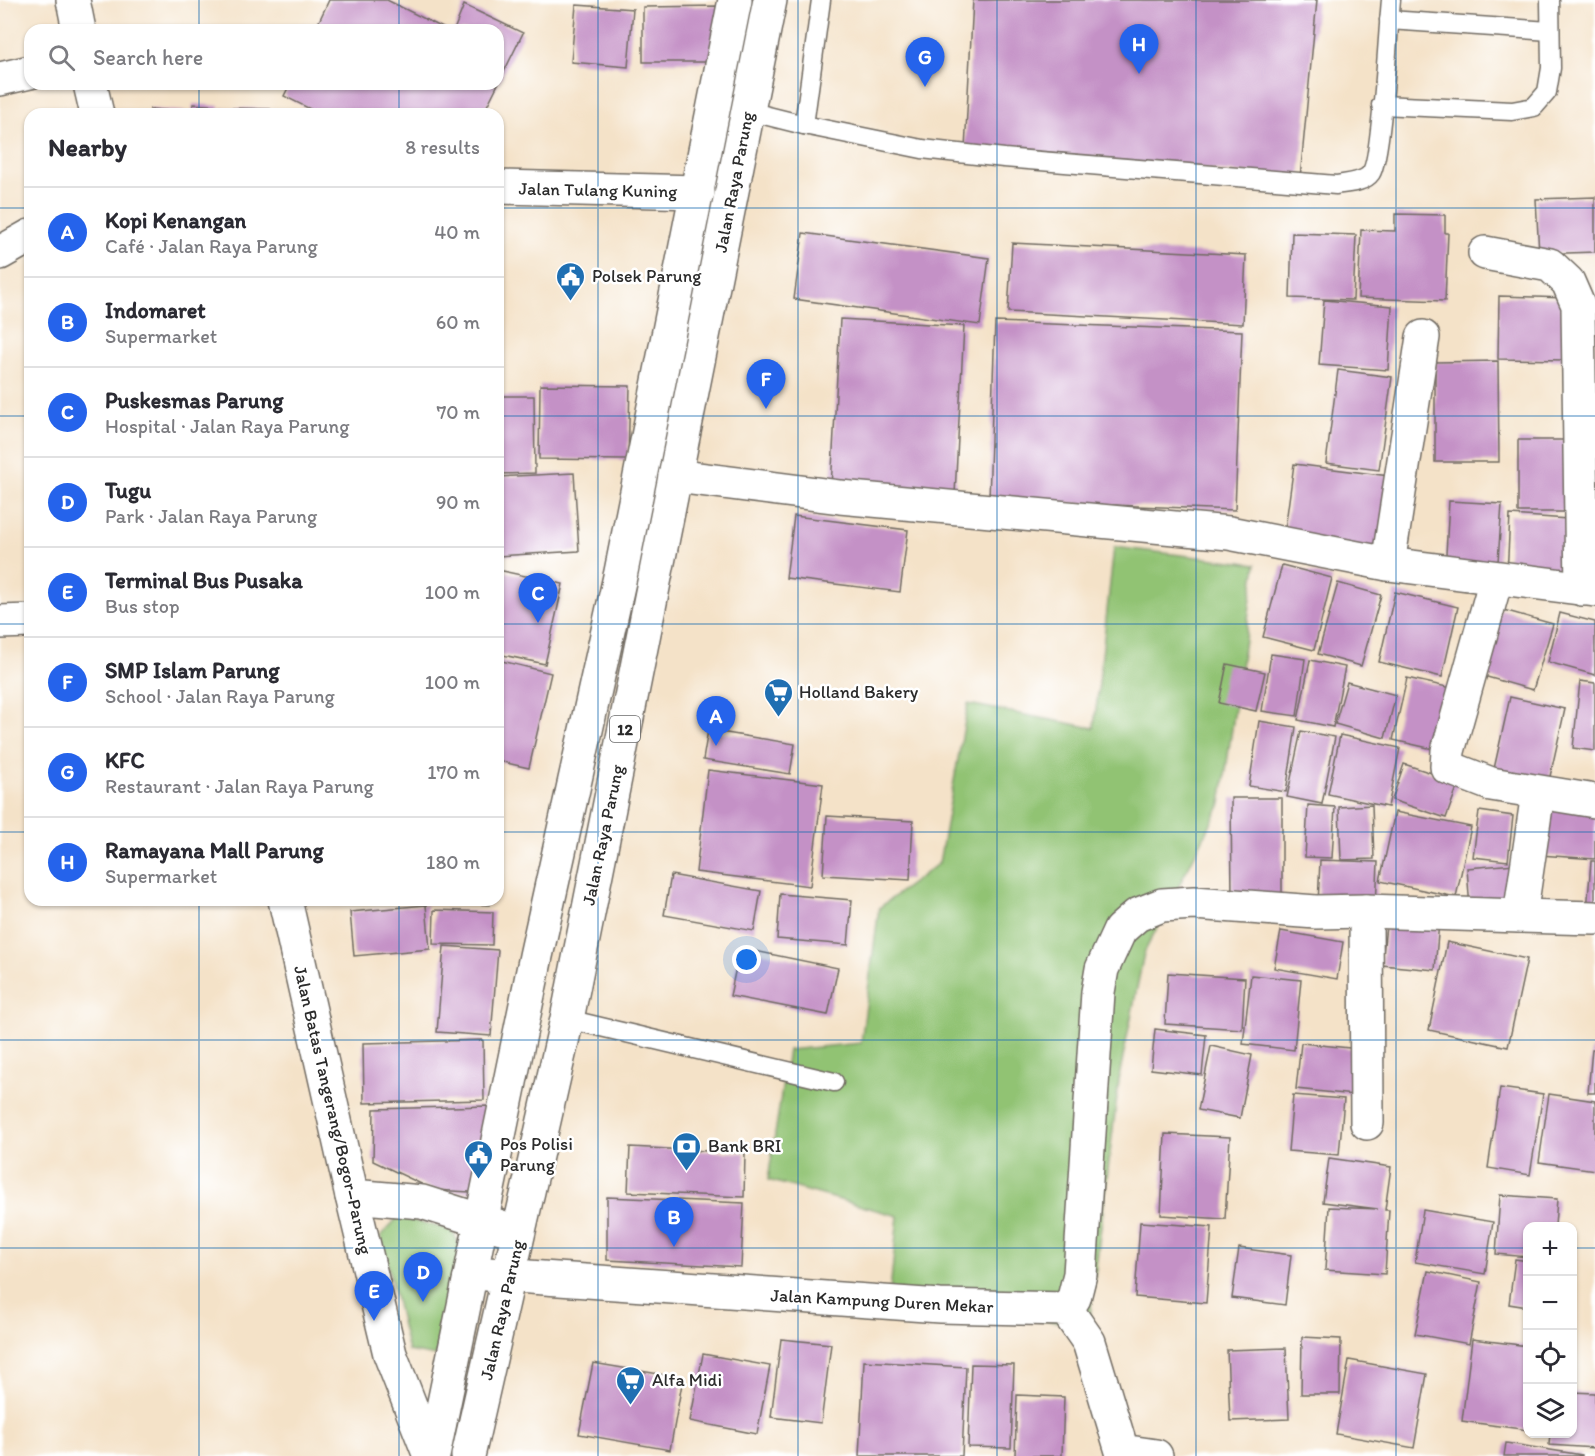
<!DOCTYPE html>
<html lang="en">
<head>
<meta charset="utf-8">
<style>
  :root { --surface:#fff; --page:#f2f2f3; --text:#2b2b33; --muted:#7c7c81; --line:#e1e1e2; --accent:#2563eb }
  body { margin:0; font-family:Itim,sans-serif; background:var(--page); color:var(--text) }
  .controls { position:absolute; right:18px; bottom:18px; display:grid; overflow:hidden; border-radius:12px; box-shadow:0 2px 4px #0004 }
  .controls button { width:54px; height:54px; display:grid; place-items:center; padding:0; border:0; border-bottom:2px solid var(--line); background:var(--surface); color:var(--text); font:30px sans-serif }
  .you { position:absolute; left:747px; top:960px; width:21px; height:21px; margin:-15px; border:4px solid #fff; border-radius:50%; background:#1a73e8; box-shadow:0 0 0 9px #1a73e833 }
  .badge { display:grid; place-items:center; width:39px; height:39px; border-radius:50%; background:var(--accent); color:#fff; font-size:20px; font-weight:700 }
  .pin { position:absolute; translate:-50% -50px; filter:drop-shadow(0 2px 3px #0008) }
  .pin::after { content:''; position:absolute; top:32px; width:21px; height:18px; background:inherit; clip-path:polygon(0 0,100% 0,50% 100%) }
  .list { margin:0; padding:0; list-style:none }
  h2 { display:flex; justify-content:space-between; align-items:center; height:78px; margin:0; padding:0 24px; font-size:26px }
  h2 small { font-size:20px; font-weight:400; color:var(--muted) }
  .list li { display:grid; grid-template-columns:39px 1fr auto; gap:18px; align-items:center; box-sizing:border-box; height:90px; padding:0 24px; border-top:2px solid var(--line) }
  .list b { display:block; font-size:22px; white-space:nowrap }
  .list p { margin:0; font-size:20px; white-space:nowrap; color:var(--muted) }
  .list em { font-size:20px; font-style:normal; color:var(--muted) }
  .icon { flex:none; width:33px; height:33px; fill:none; stroke:currentColor; stroke-width:2; stroke-linecap:round; stroke-linejoin:round }
  .map { position:relative; flex:none; width:1595px; height:1456px; overflow:hidden }
  .search { position:absolute; background:var(--surface); box-shadow:0 2px 4px #0004; left:24px; top:24px; width:480px; height:66px; display:flex; align-items:center; gap:15px; box-sizing:border-box; padding:0 21px; border-radius:18px; color:var(--muted); font-size:22px }
  .panel { position:absolute; background:var(--surface); box-shadow:0 2px 4px #0004; left:24px; top:108px; width:480px; height:798px; border-radius:18px }
  .map>svg:first-child { display:block }
</style>
</head>
<body>
<div class="map">
<svg width="1595" height="1456" viewBox="0 0 1595 1456">
  <rect width="100%" height="100%" fill="#fff"/>
  <filter id="ink" filterUnits="userSpaceOnUse"><feTurbulence type="fractalNoise" baseFrequency=".0167" numOctaves="2"/><feDisplacementMap in="SourceGraphic" scale="12" xChannelSelector="R" yChannelSelector="G"/><feConvolveMatrix kernelMatrix="1 2 1 2 8 2 1 2 1" color-interpolation-filters="sRGB"/></filter>
  <filter id="wash" filterUnits="userSpaceOnUse"><feTurbulence type="fractalNoise" baseFrequency=".008" numOctaves="4" result="noise"/><feDisplacementMap in="SourceGraphic" scale="24" xChannelSelector="R" yChannelSelector="G"/><feGaussianBlur stdDeviation="1.35" result="paint"/><feColorMatrix in="noise" values="0 0 0 0 0 0 0 0 0 0 0 0 0 0 0 0 0 1.4 0 .05"/><feComposite in="paint" operator="in"/></filter>
  <g filter="url(#wash)">
    <rect width="100%" height="100%" fill="#f4e2c8"/>
    <!-- green -->
    <g fill="#91c373" stroke="#5e774f" stroke-width="1.5">
      <polygon points="1114,547 1256,564 1221,804 1144,953 1120,1072 1089,1324 888,1310 898,1216 768,1180 788,1050 861,1043 879,908 939,863 968,704 1094,728"/>
      <polygon points="398,1217 451,1230 464,1252 436,1356 408,1351 381,1236"/>
    </g>
    <g id="blocks">
      <!-- building -->
      <g fill="#c491c6">
        <polygon points="329,0 387,0 447,30 315,30"/>
        <polygon points="973,0 1317,0 1300,178 965,149"/>
        <polygon points="464,5 523,33 498,84 498,30 454,30"/>
        <polygon points="576,5 633,9 628,67 571,62"/>
        <polygon points="720,6 720,62 643,62 643,7"/>
        <polygon points="290,84 498,84 483,114 320,114 284,96"/>
        <polygon points="193,104 219,106 218,114 192,114"/>
        <polygon points="222,108 270,109 270,114 222,114"/>
        <polygon points="150,109 188,112 188,114 150,114"/>
        <polygon points="1595,197 1595,252 1539,254 1536,199"/>
        <polygon points="1395,214 1445,215 1445,233 1448,233 1445,301 1358,298 1361,230 1395,231"/>
        <polygon points="803,233 989,258 980,325 794,299"/>
        <polygon points="1292,233 1356,235 1353,300 1290,298"/>
        <polygon points="1012,243 1246,255 1243,324 1008,312"/>
        <polygon points="1499,296 1567,298 1566,360 1498,359"/>
        <polygon points="1324,300 1392,306 1388,370 1319,365"/>
        <polygon points="840,319 964,326 955,494 831,488"/>
        <polygon points="995,322 1242,331 1235,510 989,500"/>
        <polygon points="1498,361 1499,462 1435,462 1435,362"/>
        <polygon points="1338,370 1392,377 1379,470 1326,463"/>
        <polygon points="540,385 630,386 628,460 539,459"/>
        <polygon points="498,396 534,396 535,473 498,474"/>
        <polygon points="1518,440 1576,440 1575,512 1518,512"/>
        <polygon points="1294,464 1389,476 1380,550 1284,537"/>
        <polygon points="574,473 579,551 498,556 498,477"/>
        <polygon points="1449,501 1502,504 1497,576 1445,572"/>
        <polygon points="1510,515 1568,519 1565,579 1507,576"/>
        <polygon points="794,516 908,530 900,592 786,578"/>
        <polygon points="1282,565 1332,578 1314,650 1263,637"/>
        <polygon points="498,570 563,584 545,664 498,654"/>
        <polygon points="1338,583 1381,595 1361,666 1318,654"/>
        <polygon points="1395,592 1458,607 1442,677 1379,662"/>
        <polygon points="1500,609 1553,624 1533,690 1480,675"/>
        <polygon points="1560,613 1595,622 1595,675 1548,662"/>
        <polygon points="1271,654 1305,659 1297,716 1262,711"/>
        <polygon points="498,660 551,673 529,768 498,761"/>
        <polygon points="1310,660 1345,667 1333,727 1298,720"/>
        <polygon points="1227,664 1265,672 1256,711 1219,703"/>
        <polygon points="1407,678 1456,689 1442,751 1393,740"/>
        <polygon points="1580,681 1595,683 1595,751 1573,748"/>
        <polygon points="1347,682 1396,695 1385,738 1335,724"/>
        <polygon points="1510,697 1565,709 1549,781 1494,769"/>
        <polygon points="1259,721 1296,727 1286,792 1249,786"/>
        <polygon points="708,730 795,744 790,774 703,760"/>
        <polygon points="1301,731 1335,737 1322,804 1287,797"/>
        <polygon points="1340,735 1400,748 1388,807 1328,794"/>
        <polygon points="1404,764 1459,782 1446,818 1392,800"/>
        <polygon points="708,770 823,784 810,886 696,872"/>
        <polygon points="1231,798 1282,798 1282,898 1232,898"/>
        <polygon points="1308,805 1335,807 1332,858 1305,857"/>
        <polygon points="1372,805 1374,859 1341,860 1339,807"/>
        <polygon points="1544,805 1595,809 1595,859 1540,855"/>
        <polygon points="1479,811 1513,816 1508,861 1473,857"/>
        <polygon points="1395,812 1471,827 1456,897 1380,881"/>
        <polygon points="827,816 913,821 910,880 823,875"/>
        <polygon points="1320,860 1378,862 1376,907 1318,905"/>
        <polygon points="1591,861 1595,861 1595,911 1587,911"/>
        <polygon points="1515,864 1518,905 1470,909 1467,868"/>
        <polygon points="671,875 761,891 754,931 664,915"/>
        <polygon points="780,894 852,900 848,945 777,939"/>
        <polygon points="423,900 491,900 490,905"/>
        <polygon points="426,905 430,949 354,956 350,912"/>
        <polygon points="434,910 493,912 492,945 433,944"/>
        <polygon points="1387,916 1439,922 1435,970 1382,965"/>
        <polygon points="1281,931 1343,942 1337,979 1274,968"/>
        <polygon points="1447,942 1527,959 1508,1047 1429,1030"/>
        <polygon points="444,946 498,950 491,1036 437,1032"/>
        <polygon points="740,948 838,968 828,1015 730,996"/>
        <polygon points="1168,973 1245,978 1242,1029 1165,1024"/>
        <polygon points="1251,975 1301,980 1294,1050 1243,1044"/>
        <polygon points="1155,1029 1206,1035 1202,1075 1151,1069"/>
        <polygon points="483,1040 484,1100 364,1103 363,1043"/>
        <polygon points="1301,1043 1359,1049 1354,1095 1296,1089"/>
        <polygon points="1211,1046 1252,1055 1240,1118 1198,1110"/>
        <polygon points="1592,1049 1595,1049 1595,1093 1588,1093"/>
        <polygon points="1500,1088 1543,1094 1530,1175 1488,1168"/>
        <polygon points="1549,1094 1595,1101 1595,1170 1539,1162"/>
        <polygon points="1293,1095 1344,1099 1339,1155 1288,1151"/>
        <polygon points="489,1106 488,1193 434,1190 373,1161 374,1109"/>
        <polygon points="1165,1134 1230,1137 1225,1219 1161,1215"/>
        <polygon points="630,1147 745,1153 744,1197 628,1192"/>
        <polygon points="1329,1158 1391,1167 1385,1210 1389,1210 1385,1274 1325,1270 1329,1207 1378,1209 1323,1202"/>
        <polygon points="1500,1195 1557,1199 1555,1226 1528,1226 1528,1257 1496,1254"/>
        <polygon points="607,1197 744,1203 741,1267 607,1260"/>
        <polygon points="1423,1210 1493,1222 1485,1274 1415,1262"/>
        <polygon points="1140,1222 1212,1227 1206,1303 1135,1297"/>
        <polygon points="1239,1248 1291,1255 1285,1305 1232,1298"/>
        <polygon points="1515,1259 1528,1261 1528,1307 1509,1304"/>
        <polygon points="1428,1271 1481,1282 1469,1344 1415,1334"/>
        <polygon points="1302,1337 1341,1339 1340,1394 1301,1394"/>
        <polygon points="781,1339 831,1344 821,1423 771,1417"/>
        <polygon points="1472,1339 1528,1346 1528,1430 1462,1421"/>
        <polygon points="1286,1348 1289,1419 1230,1421 1227,1350"/>
        <polygon points="703,1354 770,1366 757,1434 690,1421"/>
        <polygon points="1349,1360 1427,1374 1414,1448 1336,1434"/>
        <polygon points="864,1361 966,1367 962,1456 859,1456"/>
        <polygon points="593,1363 683,1378 670,1450 579,1434"/>
        <polygon points="971,1364 1014,1365 1011,1448 968,1447"/>
        <polygon points="1572,1392 1595,1393 1595,1448 1549,1445 1550,1434 1572,1434"/>
        <polygon points="1017,1395 1064,1397 1062,1456 1015,1456"/>
        <polygon points="1506,1443 1582,1455 1582,1456 1504,1456"/>
      </g>
    </g>
  </g>
  <g filter="url(#ink)">
    <use href="#blocks" fill-opacity="0" stroke="#716b62" stroke-width="1.5"/>
    <g fill="none" stroke-linecap="round" stroke-linejoin="round">
      <defs>
        <g id="lane">
          <path d="M821,0l-17,125 118,24 82,9 332,27c10,-2 28,-2 35,-12 11,-16 17,-145 20,-173"/>
          <polyline points="1389,20 1550,31"/>
          <polyline points="1381,105 1512,111 1534,107 1547,92 1551,68 1550,0"/>
          <polyline points="748,111 804,125"/>
          <polyline points="567,1019 834,1082"/>
        </g>
        <g id="street">
          <polyline points="0,79 30,72"/>
          <polyline points="498,187 698,192"/>
          <polyline points="0,253 30,236"/>
          <polyline points="1485,253 1550,265 1568,282 1578,305 1582,589"/>
          <polyline points="675,476 840,497 1229,533 1388,564 1595,590"/>
          <polyline points="1388,564 1423,337"/>
          <polyline points="1496,579 1448,751 1447,767 1491,784 1595,801"/>
          <polyline points="0,622 30,621"/>
          <polyline points="1538,793 1520,916 1595,918"/>
          <polyline points="1366,911 1367,1123"/>
          <polyline points="473,1273 940,1306 1066,1309 1089,1342 1122,1451 1156,1456"/>
          <polyline points="1066,1309 1074,1298 1080,1274 1098,992 1102,969 1120,930 1137,915 1162,905 1194,903 1316,912 1366,911 1520,916"/>
        </g>
        <g id="primary">
          <polyline points="73,0 79,30"/>
          <polyline points="90,84 97,114"/>
          <polyline points="285,900 352,1196 390,1354 430,1456"/>
        </g>
        <g id="highway">
          <polyline points="352,1196 422,1202 501,1227"/>
          <polyline points="433,1456 536,956 621,572 735,0"/>
          <polyline points="468,1456 567,1019 770,0"/>
        </g>
      </defs>
      <!-- lane casing -->
      <use href="#lane" stroke="#716b62" stroke-width="21"/>
      <!-- street casing -->
      <use href="#street" stroke="#716b62" stroke-width="36"/>
      <!-- primary casing -->
      <use href="#primary" stroke="#716b62" stroke-width="36"/>
      <!-- highway casing -->
      <use href="#highway" stroke="#716b62" stroke-width="36"/>
      <!-- lane -->
      <use href="#lane" stroke="#fff" stroke-width="18"/>
      <!-- street -->
      <use href="#street" stroke="#fff" stroke-width="33"/>
      <!-- primary -->
      <use href="#primary" stroke="#fff" stroke-width="33"/>
      <!-- highway -->
      <use href="#highway" stroke="#fff" stroke-width="33"/>
    </g>
  </g>
  <!-- grid -->
  <path fill="none" stroke="#1f6fb2" stroke-width="1.5" stroke-opacity="0.55" d="M199,0v30M399,0v30M598,0v1456M798,0v1456M997,0v1456M1196,0v1456M1396,0v1456M199,84v30M399,84v30M0,208h30M498,208h1097M0,416h30M498,416h1097M0,624h30M498,624h1097M0,832h30M498,832h1097M199,900v556M399,900v556M0,1040h1595M0,1248h1528M1572,1248h23"/>
  <!-- icons -->
  <defs>
    <symbol id="civic-pin" viewBox="-11 -11 22 30"><path d="M0 17L-7.5 6A9.5 9.5 0 1 1 7.5 6Z" fill="#1f6fb2" stroke="#fff"/><path d="M-.6-6.5H3V-4.5H.6V-3L4-1V1h2V6H-6V1h2V-1L-.6-3ZM-1.2 2.5V6h2.4V2.5Z" fill="#fff"/></symbol>
    <symbol id="supermarket-pin" viewBox="-11 -11 22 30"><path d="M0 17L-7.5 6A9.5 9.5 0 1 1 7.5 6Z" fill="#1f6fb2" stroke="#fff"/><path d="M-6-5.5h2.5l.6 2H6L4.5 2H-2.5L-4.4-4H-6ZM-1.5 3.2a1.3 1.3 0 1 0 .1 0ZM3 3.2a1.3 1.3 0 1 0 .1 0Z" fill="#fff"/></symbol>
    <symbol id="bank-pin" viewBox="-11 -11 22 30"><path d="M0 17L-7.5 6A9.5 9.5 0 1 1 7.5 6Z" fill="#1f6fb2" stroke="#fff"/><path d="M-6-4H6V4H-6ZM0-2.3a2.3 2.3 0 1 0 0 4.6a2.3 2.3 0 1 0 0-4.6Z" fill="#fff"/></symbol>
  </defs>
  <g fill-rule="evenodd">
    <use href="#civic-pin" x="554" y="260" width="33" height="45"/>
    <use href="#supermarket-pin" x="762" y="676" width="33" height="45"/>
    <use href="#bank-pin" x="670" y="1130" width="33" height="45"/>
    <use href="#civic-pin" x="462" y="1138" width="33" height="45"/>
    <use href="#supermarket-pin" x="614" y="1364" width="33" height="45"/>
  </g>
  <g text-anchor="middle" dominant-baseline="central" stroke-width="5" stroke-linejoin="round" paint-order="stroke">
    <!-- shield labels -->
    <rect fill="#fff" stroke="#6b6b6b" stroke-width="1.5" x="610" y="716" width="30" height="26" rx="4.5"/>
    <g font-size="16" font-weight="bold" fill="#2b2b2b">
      <text x="625" y="729">12</text>
    </g>
    <!-- street labels -->
    <g font-size="18" fill="#2b2b2b" stroke="#fff">
      <text transform="translate(734 182) rotate(-79)">Jalan Raya Parung</text>
      <text transform="translate(598 190) rotate(1)">Jalan Tulang Kuning</text>
      <text transform="translate(603 835) rotate(-78)">Jalan Raya Parung</text>
      <text transform="translate(333 1110) rotate(77)">Jalan Batas Tangerang/Bogor–Parung</text>
      <text transform="translate(882 1301) rotate(3)">Jalan Kampung Duren Mekar</text>
      <text transform="translate(502 1310) rotate(-77)">Jalan Raya Parung</text>
    </g>
    <!-- poi labels -->
    <g font-size="18" fill="#2b2b2b" stroke="#fff" text-anchor="start">
      <text x="592" y="276">Polsek Parung</text>
      <text x="799" y="692">Holland Bakery</text>
      <text x="500" y="1144">Pos Polisi<tspan x="500" dy="21">Parung</tspan></text>
      <text x="708" y="1146">Bank BRI</text>
      <text x="652" y="1380">Alfa Midi</text>
    </g>
  </g>
</svg>
<div class="controls">
<button>+</button>
<button>−</button>
<button><svg class="icon" aria-label="locate" viewBox="0 0 24 24"><circle cx="12" cy="12" r="6"/><path d="M12 2v4M12 18v4M2 12h4M18 12h4"/></svg></button>
<button><svg class="icon" aria-label="layers" viewBox="0 0 24 24"><path d="M12 4l9 5-9 5-9-5zM3 14l9 5 9-5"/></svg></button>
</div>
<div class="you"></div>
<div class="pin badge" style="left:716px;top:746px">A</div>
<div class="pin badge" style="left:674px;top:1247px">B</div>
<div class="pin badge" style="left:538px;top:623px">C</div>
<div class="pin badge" style="left:423px;top:1302px">D</div>
<div class="pin badge" style="left:374px;top:1321px">E</div>
<div class="pin badge" style="left:766px;top:409px">F</div>
<div class="pin badge" style="left:925px;top:87px">G</div>
<div class="pin badge" style="left:1139px;top:74px">H</div>
<div class="search"><svg class="icon" aria-label="search" viewBox="0 0 24 24"><circle cx="10" cy="10" r="6"/><path d="M15 15l6 6"/></svg>Search here</div>
<section class="panel">
<h2>Nearby<small>8 results</small></h2>
<ul class="list">
<li><span class="badge">A</span><div><b>Kopi Kenangan</b><p>Café · Jalan Raya Parung</p></div><em>40 m</em></li>
<li><span class="badge">B</span><div><b>Indomaret</b><p>Supermarket</p></div><em>60 m</em></li>
<li><span class="badge">C</span><div><b>Puskesmas Parung</b><p>Hospital · Jalan Raya Parung</p></div><em>70 m</em></li>
<li><span class="badge">D</span><div><b>Tugu</b><p>Park · Jalan Raya Parung</p></div><em>90 m</em></li>
<li><span class="badge">E</span><div><b>Terminal Bus Pusaka</b><p>Bus stop</p></div><em>100 m</em></li>
<li><span class="badge">F</span><div><b>SMP Islam Parung</b><p>School · Jalan Raya Parung</p></div><em>100 m</em></li>
<li><span class="badge">G</span><div><b>KFC</b><p>Restaurant · Jalan Raya Parung</p></div><em>170 m</em></li>
<li><span class="badge">H</span><div><b>Ramayana Mall Parung</b><p>Supermarket</p></div><em>180 m</em></li>
</ul>
</section>
</div>
</body>
</html>
